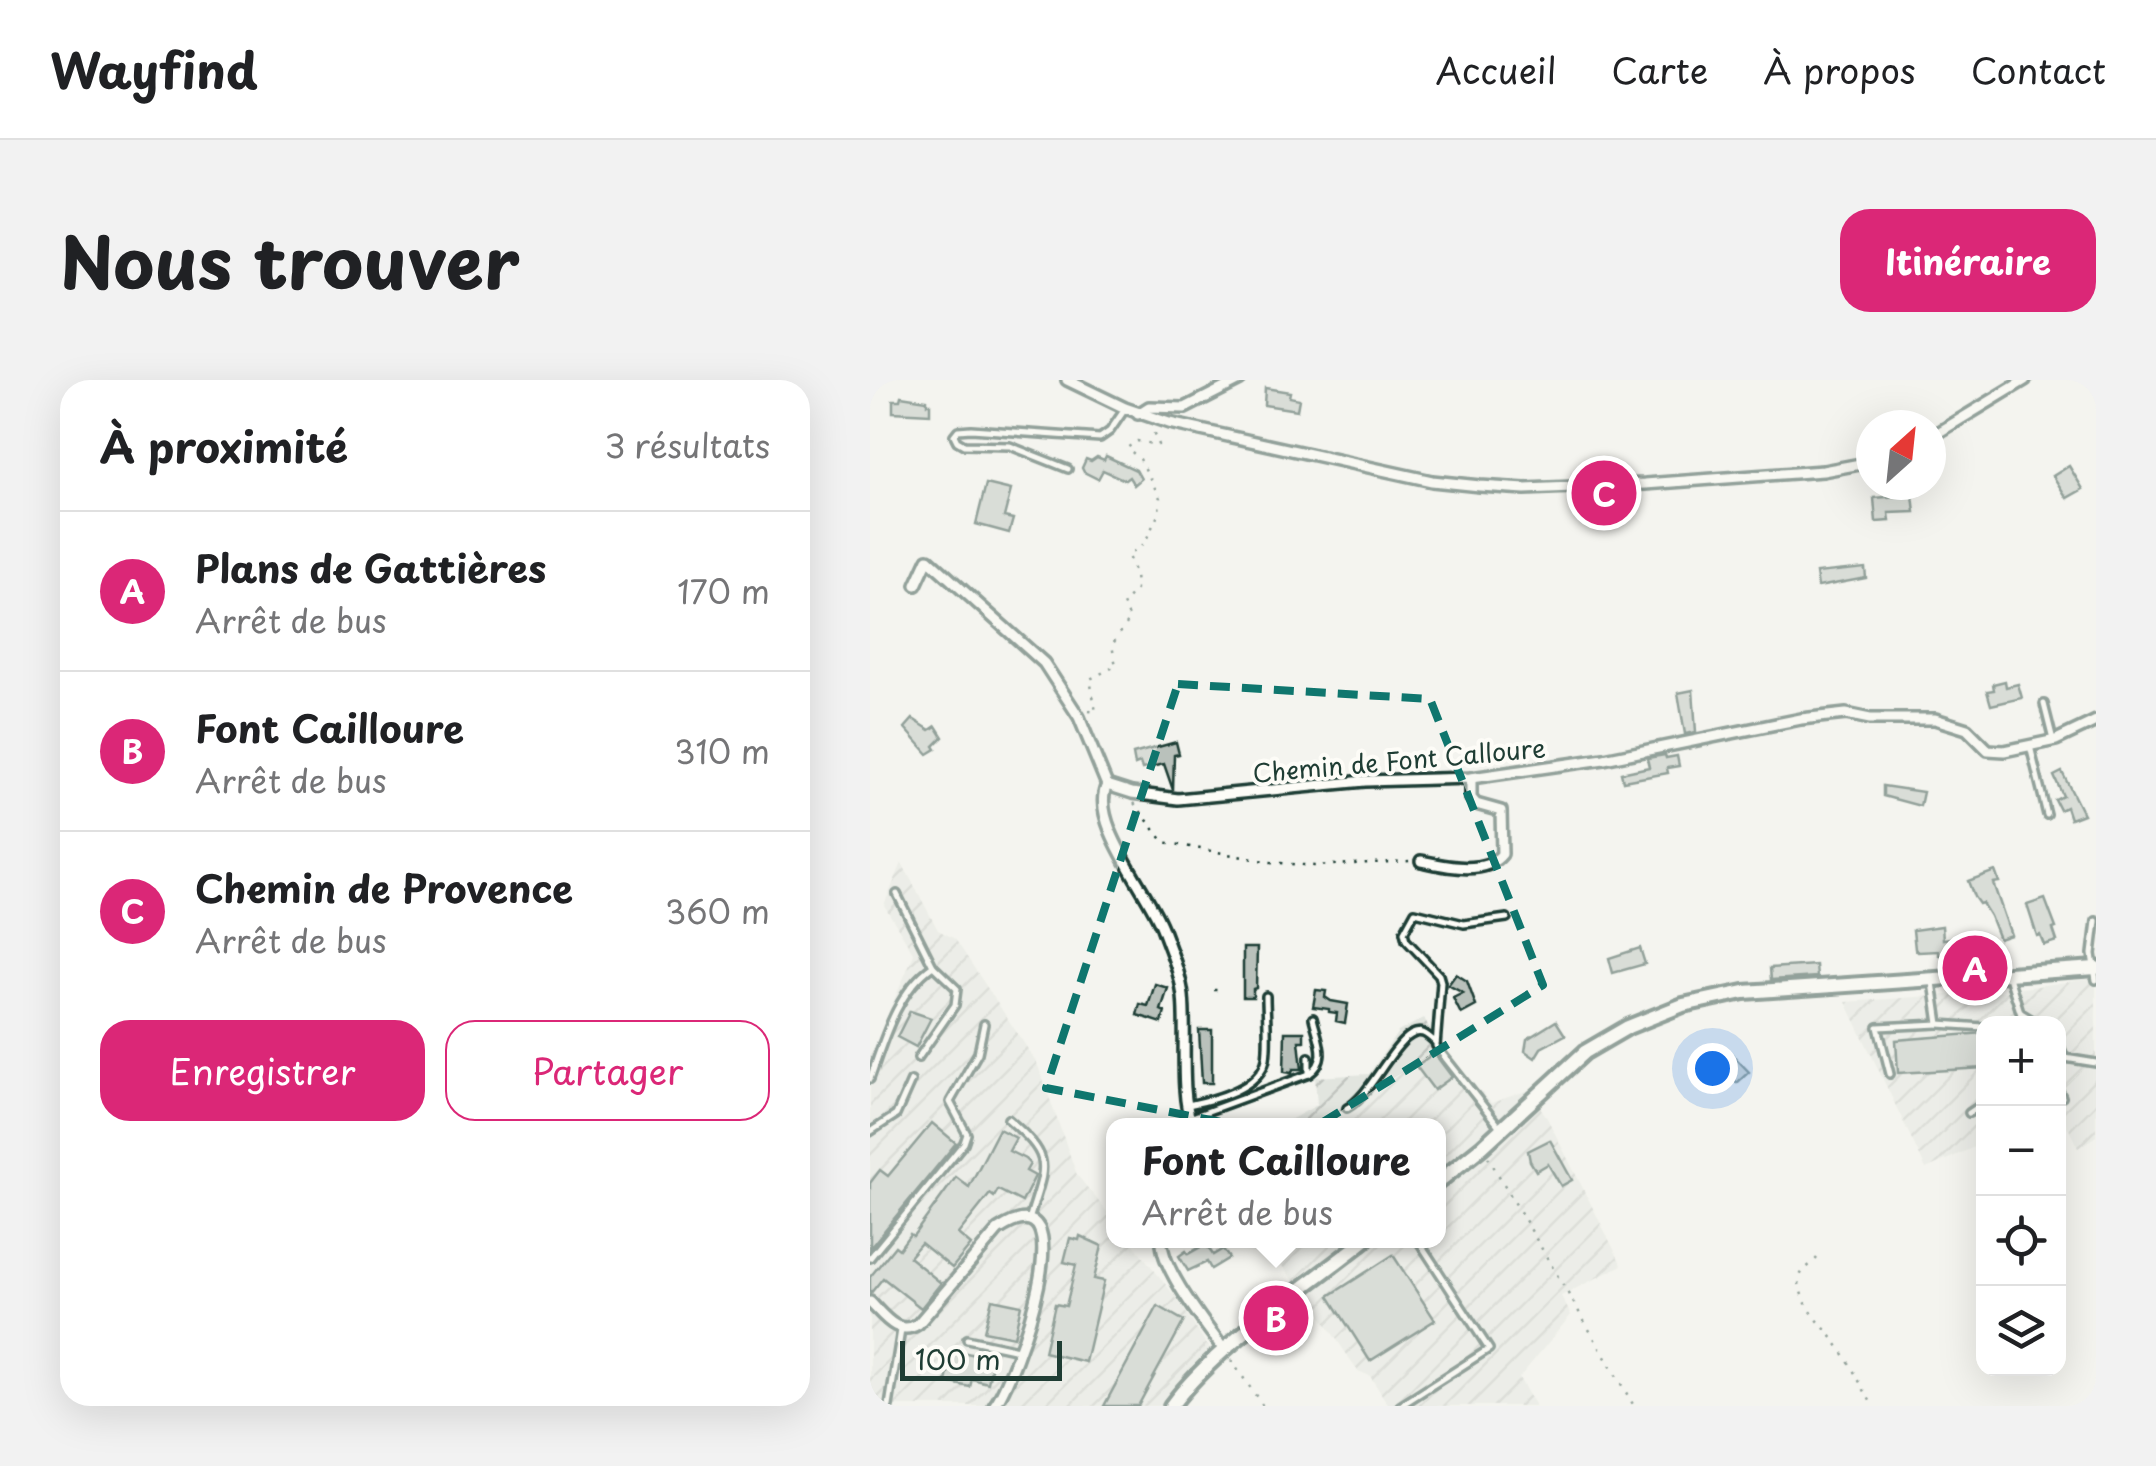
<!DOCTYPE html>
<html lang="fr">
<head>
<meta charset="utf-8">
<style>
  :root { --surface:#fff; --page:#f2f2f2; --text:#202124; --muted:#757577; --line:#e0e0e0; --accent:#db2777 }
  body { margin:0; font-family:"Playpen Sans",sans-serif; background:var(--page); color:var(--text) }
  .controls { position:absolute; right:30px; bottom:30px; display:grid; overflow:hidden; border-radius:20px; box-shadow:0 10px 40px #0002 }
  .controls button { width:90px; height:90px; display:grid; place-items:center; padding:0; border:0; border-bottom:2px solid var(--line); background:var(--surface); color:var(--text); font:50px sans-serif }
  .compass { position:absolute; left:986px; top:30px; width:90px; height:90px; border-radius:50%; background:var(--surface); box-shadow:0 10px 40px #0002; rotate:27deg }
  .scale { position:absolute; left:30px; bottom:25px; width:162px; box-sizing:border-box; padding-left:10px; border:5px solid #1f3d34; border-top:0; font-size:28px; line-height:35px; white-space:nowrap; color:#1f3d34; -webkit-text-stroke:8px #fdfcf7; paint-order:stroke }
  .you { position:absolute; left:842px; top:688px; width:35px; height:35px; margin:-25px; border:8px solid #fff; border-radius:50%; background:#1a73e8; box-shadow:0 0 0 15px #1a73e833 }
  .badge { display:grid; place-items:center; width:65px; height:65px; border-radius:50%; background:var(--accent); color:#fff; font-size:32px; font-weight:700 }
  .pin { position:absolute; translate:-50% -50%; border:5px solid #fff; box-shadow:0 2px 10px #0006 }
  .popup { position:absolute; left:236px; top:738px; width:340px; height:130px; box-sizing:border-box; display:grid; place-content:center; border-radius:20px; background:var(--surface); filter:drop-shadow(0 2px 8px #0005); font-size:32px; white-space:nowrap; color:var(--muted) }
  .popup b { font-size:38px; color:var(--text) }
  .popup::after { content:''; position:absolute; left:50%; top:100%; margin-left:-20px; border:20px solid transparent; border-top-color:var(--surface) }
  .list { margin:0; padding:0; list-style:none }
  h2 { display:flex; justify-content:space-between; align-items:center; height:130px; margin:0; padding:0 40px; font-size:42px }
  h2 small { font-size:32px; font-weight:400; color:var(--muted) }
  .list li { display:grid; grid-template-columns:65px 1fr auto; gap:30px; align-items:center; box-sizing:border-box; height:160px; padding:0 40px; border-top:2px solid var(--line) }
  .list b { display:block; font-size:38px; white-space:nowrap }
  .list p { margin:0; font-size:32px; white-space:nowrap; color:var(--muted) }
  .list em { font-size:32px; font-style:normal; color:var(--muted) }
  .actions { display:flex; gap:20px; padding:30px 40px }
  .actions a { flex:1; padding:22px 0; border:2px solid var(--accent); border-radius:30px; text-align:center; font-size:35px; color:var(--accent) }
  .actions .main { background:var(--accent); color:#fff }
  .icon { flex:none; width:55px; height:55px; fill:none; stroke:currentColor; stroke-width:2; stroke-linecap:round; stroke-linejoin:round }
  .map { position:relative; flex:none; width:1226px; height:1026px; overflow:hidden; border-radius:30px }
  header { display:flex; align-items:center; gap:60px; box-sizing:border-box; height:140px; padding:0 50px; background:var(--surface); border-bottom:2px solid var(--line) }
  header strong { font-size:48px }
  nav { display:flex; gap:55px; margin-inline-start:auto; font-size:35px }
  .intro { display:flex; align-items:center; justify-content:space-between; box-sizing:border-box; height:240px; padding:0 60px }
  h1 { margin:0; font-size:70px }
  .button { padding:25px 45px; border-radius:30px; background:var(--accent); color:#fff; font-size:35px; font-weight:700 }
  main { display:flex; gap:60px; padding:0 60px }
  aside { flex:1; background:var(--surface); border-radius:30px; box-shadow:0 10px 40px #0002 }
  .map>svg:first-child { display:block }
</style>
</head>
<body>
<header>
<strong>Wayfind</strong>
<nav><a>Accueil</a><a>Carte</a><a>À propos</a><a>Contact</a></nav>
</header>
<div class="intro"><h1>Nous trouver</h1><a class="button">Itinéraire</a></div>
<main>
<aside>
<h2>À proximité<small>3 résultats</small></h2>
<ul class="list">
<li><span class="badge">A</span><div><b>Plans de Gattières</b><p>Arrêt de bus</p></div><em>170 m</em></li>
<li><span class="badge">B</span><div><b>Font Cailloure</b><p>Arrêt de bus</p></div><em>310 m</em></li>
<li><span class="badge">C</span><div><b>Chemin de Provence</b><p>Arrêt de bus</p></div><em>360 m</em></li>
</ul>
<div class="actions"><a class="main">Enregistrer</a><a>Partager</a></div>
</aside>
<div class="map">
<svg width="1226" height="1026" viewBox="0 0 1226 1026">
  <defs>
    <pattern id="industrial-furrows" width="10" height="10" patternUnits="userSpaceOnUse" patternTransform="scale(2.5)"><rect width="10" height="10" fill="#e2e5df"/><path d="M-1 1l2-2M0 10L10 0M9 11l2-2" fill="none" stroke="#c1c5c0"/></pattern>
  </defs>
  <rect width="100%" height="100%" fill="#f4f4ef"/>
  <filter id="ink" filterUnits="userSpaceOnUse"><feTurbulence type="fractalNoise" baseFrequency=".01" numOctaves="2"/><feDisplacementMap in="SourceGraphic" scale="20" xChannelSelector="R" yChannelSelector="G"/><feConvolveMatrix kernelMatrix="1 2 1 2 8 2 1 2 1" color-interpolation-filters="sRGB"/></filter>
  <g filter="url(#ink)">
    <!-- industrial -->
    <g fill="url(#industrial-furrows)">
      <polygon points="32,483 68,550 85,559 167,683 207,795 243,839 244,860 261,861 305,916 342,973 425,902 392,861 568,860 568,746 409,746 447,725 445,697 499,694 528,652 554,638 570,667 621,723 659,710 676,736 752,885 691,916 701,935 649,998 665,1026 519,1026 500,996 488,991 431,907 293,1026 0,1026 0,676 44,574 14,525"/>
      <polygon points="1226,598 1226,756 1208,768 1189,729 1188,644 1114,644 1113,763 1056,789 976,622 1132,611"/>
    </g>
    <!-- building -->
    <g fill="#b9c1bb" stroke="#1f3d34" stroke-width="2.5">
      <polygon points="395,8 420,12 419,17 429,19 427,30 394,25"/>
      <polygon points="31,16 57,20 57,24 60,24 60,34 23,32 23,20 30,20"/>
      <polygon points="236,76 266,90 271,99 264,105 259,97 255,100 233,90 228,99 214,92 212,88 216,79 221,81 227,77 234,80"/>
      <polygon points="1199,86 1213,109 1197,118 1183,96"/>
      <polygon points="116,104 141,110 134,137 143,139 139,153 106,144"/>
      <polygon points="1043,115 1045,132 1019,133 1020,141 1006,142 1004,118"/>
      <polygon points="995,188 996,198 948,207 946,193"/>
      <polygon points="1135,301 1136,307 1148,304 1152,318 1121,325 1117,311 1124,310 1123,304"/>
      <polygon points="823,310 826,352 815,354 808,313"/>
      <polygon points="43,339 60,350 66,346 73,357 64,366 66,369 58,374 35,348"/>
      <polygon points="306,362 309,374 304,375 303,410 294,384 272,389 270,383 265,385 263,374"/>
      <polygon points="795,375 796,378 807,376 809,386 797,388 798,393 753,401 751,393 779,387 777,378"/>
      <polygon points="1192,392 1213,434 1200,439 1196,427 1190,430 1185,420 1193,416 1184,396"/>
      <polygon points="1013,406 1053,412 1050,426 1013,416"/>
      <polygon points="1125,491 1129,502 1123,503 1141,555 1129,559 1120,536 1112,523 1109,524 1104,517 1098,501"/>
      <polygon points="1175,519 1186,548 1183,549 1187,561 1174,565 1170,555 1167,556 1157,525"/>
      <polygon points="1072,546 1073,559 1097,556 1098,574 1074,576 1069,575 1069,571 1048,572 1045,569 1043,550"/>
      <polygon points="373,568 387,568 386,608 383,609 383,617 373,617"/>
      <polygon points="770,568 775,584 743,593 739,578"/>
      <polygon points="946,585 947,597 901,600 900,588"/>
      <polygon points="586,594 597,601 606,626 591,634 583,618 593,613 578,605"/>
      <polygon points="285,604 298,608 291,630 295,632 292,643 267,635 270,624 278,626"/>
      <polygon points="446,610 456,611 455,617 461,621 478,624 475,643 466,641 467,633 459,632 459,629 443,627"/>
      <polygon points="40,631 61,638 46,667 27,657"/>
      <polygon points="686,641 695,655 671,668 665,678 655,671 657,659"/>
      <polygon points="329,650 342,650 342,703 332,703"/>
      <polygon points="415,652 434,652 434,661 429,661 432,689 423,689 422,693 414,692"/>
      <polygon points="1114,653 1114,688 1028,693 1026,660"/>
      <polygon points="857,669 879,692 867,703 847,680"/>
      <polygon points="564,673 582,697 564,710 546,686"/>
      <polygon points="62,743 86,763 0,868 0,803 10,790 18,796"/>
      <polygon points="129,749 146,758 139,771 155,779 160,784 156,791 165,796 152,822 128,810 124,817 120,814 88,854 101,865 82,888 51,863 39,877 71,903 51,928 13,898 0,914 0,897 25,866 29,869 40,854 43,856 86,797 99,807"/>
      <polygon points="680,760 702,800 691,806 678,784 666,791 660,781 658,771"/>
      <polygon points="210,856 232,866 224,899 234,901 215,982 174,972 185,924 196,926 206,885 194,882 200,858 209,860"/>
      <polygon points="336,864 343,875 353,869 359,878 341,889 337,882 318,891 309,876 316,871 318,874"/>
      <polygon points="523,875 565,940 500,981 459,916"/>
      <polygon points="122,919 151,925 144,957 114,951"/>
      <polygon points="288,926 314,941 268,1026 234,1026"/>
      <polygon points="83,970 123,979 118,1003 102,999 100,1007 76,1002"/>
    </g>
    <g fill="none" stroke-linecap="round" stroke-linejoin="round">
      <defs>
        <g id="service">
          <polyline points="198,89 140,66 94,65 87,61 84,55 88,50 101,49 230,58 240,51 255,29"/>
          <polyline points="1174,324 1183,360"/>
          <polyline points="1160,366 1177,435"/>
          <polyline points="27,514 63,586 87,609 85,625 48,678"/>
          <polyline points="1226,541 1222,574 1226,600"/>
          <polyline points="1138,594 1154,644"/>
          <polyline points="1151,633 1169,644"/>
          <polyline points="1069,644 1114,647"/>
          <polyline points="1188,662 1195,678 1226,683"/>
          <path d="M439,694c21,-14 9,-34 4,-56"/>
          <polyline points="1020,694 1008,647 1069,644 1063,602"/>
          <path d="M0,699c14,-40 27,-88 63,-113"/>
          <polyline points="1188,709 1192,717"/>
          <path d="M318,725c25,-5 72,-16 78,-46 3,-20 0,-43 0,-63"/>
          <path d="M477,728c27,-14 52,-83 76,-75 5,2 9,6 13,10"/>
          <polyline points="1099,733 1114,723"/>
          <polyline points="322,737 439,694 439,677"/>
          <path d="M138,739c48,41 37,46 21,101"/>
          <polyline points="629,746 566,666 571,602 569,595 536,560 534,552 545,532 594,544 637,538"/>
          <polyline points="0,752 26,735 41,701"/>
          <polyline points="0,878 94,763 97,754 80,722 108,673 114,644"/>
          <polyline points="97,959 148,970"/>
          <polyline points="19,1026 31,950"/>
          <polyline points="530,1026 619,969 548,860"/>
        </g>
        <g id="minor">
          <polyline points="197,0 255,28 299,43 562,101 610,106 655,109 775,104 953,91 1001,82"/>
          <polyline points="268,34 279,27 315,28 370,0"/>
          <polyline points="1061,57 1155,0"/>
          <polyline points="46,205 58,179 174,283 209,337 237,405"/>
          <polyline points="237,405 262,413 308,419 495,401 601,398 734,379 931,339 976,334 1000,339 1065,339 1097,349 1118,370 1134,371 1186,360 1226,341"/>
          <path d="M237,405c-19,36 43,108 56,145 8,22 17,42 20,66 4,36 -4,97 9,130"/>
          <path d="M551,481c24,5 64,15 81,-7l-1,-43 -25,-7 -5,-6v-20"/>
          <path d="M292,860c-2,28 45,86 62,110"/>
          <path d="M0,922c14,14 28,35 48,22l80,-94c92,-60 17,150 -4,176"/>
        </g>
        <g id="secondary">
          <polyline points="568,802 612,767 715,672 758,647 813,625 874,612 1226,588"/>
          <path d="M301,1026c47,-63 132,-116 194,-166"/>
        </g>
      </defs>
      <!-- service casing -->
      <use href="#service" stroke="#1f3d34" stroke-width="12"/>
      <!-- minor casing -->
      <use href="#minor" stroke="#1f3d34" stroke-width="16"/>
      <!-- secondary casing -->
      <use href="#secondary" stroke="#1f3d34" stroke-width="20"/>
      <!-- path -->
      <g stroke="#1f3d34" stroke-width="2.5" stroke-dasharray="2.5 8" stroke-linecap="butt">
        <polyline points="219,331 226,332 220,299 246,286 242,265 260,239 253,224 266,210 265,194 258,176 275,162 289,133 290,118 270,79 257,68 267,61 288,65 282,48"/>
        <polyline points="264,423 294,462 400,482 444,486 540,481"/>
        <polyline points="344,610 353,610"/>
        <polyline points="618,777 764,1026"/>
        <path d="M947,878c-6,8 -19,13 -18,24 2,26 29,47 42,68 12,18 21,37 32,56"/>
        <polyline points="361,980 393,1026"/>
      </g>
      <!-- service -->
      <use href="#service" stroke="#fdfcf7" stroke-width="5"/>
      <!-- minor -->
      <use href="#minor" stroke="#fdfcf7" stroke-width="9"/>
      <!-- secondary -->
      <use href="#secondary" stroke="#fdfcf7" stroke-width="12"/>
    </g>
  </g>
  <!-- marked area -->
  <path d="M0 0H1226V1026H0ZM308,304l252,15 113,286 -244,152 -253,-49z" fill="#f4f4ef" fill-opacity=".55" fill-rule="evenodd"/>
  <path fill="none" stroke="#0f766e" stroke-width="8" stroke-dasharray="20 12" stroke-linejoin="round" d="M308,304l252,15 113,286 -244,152 -253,-49z"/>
  <g text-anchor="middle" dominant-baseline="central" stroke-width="8" stroke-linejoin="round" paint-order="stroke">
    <!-- street labels -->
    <g font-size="25" fill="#1f3d34" stroke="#fdfcf7">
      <text transform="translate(529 380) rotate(-5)">Chemin de Font Calloure</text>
    </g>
  </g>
</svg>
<div class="controls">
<button>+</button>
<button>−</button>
<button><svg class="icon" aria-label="locate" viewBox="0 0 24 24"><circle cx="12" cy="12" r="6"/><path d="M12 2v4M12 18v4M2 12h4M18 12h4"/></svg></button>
<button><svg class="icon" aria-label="layers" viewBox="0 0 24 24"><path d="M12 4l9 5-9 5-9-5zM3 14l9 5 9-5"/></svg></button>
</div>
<svg class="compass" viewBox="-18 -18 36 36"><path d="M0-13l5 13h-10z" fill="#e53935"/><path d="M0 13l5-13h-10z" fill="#757577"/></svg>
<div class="scale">100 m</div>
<div class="you"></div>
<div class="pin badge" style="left:1105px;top:588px">A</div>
<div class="pin badge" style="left:406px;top:938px">B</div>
<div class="popup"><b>Font Cailloure</b>Arrêt de bus</div>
<div class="pin badge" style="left:734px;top:113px">C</div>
</div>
</main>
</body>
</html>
